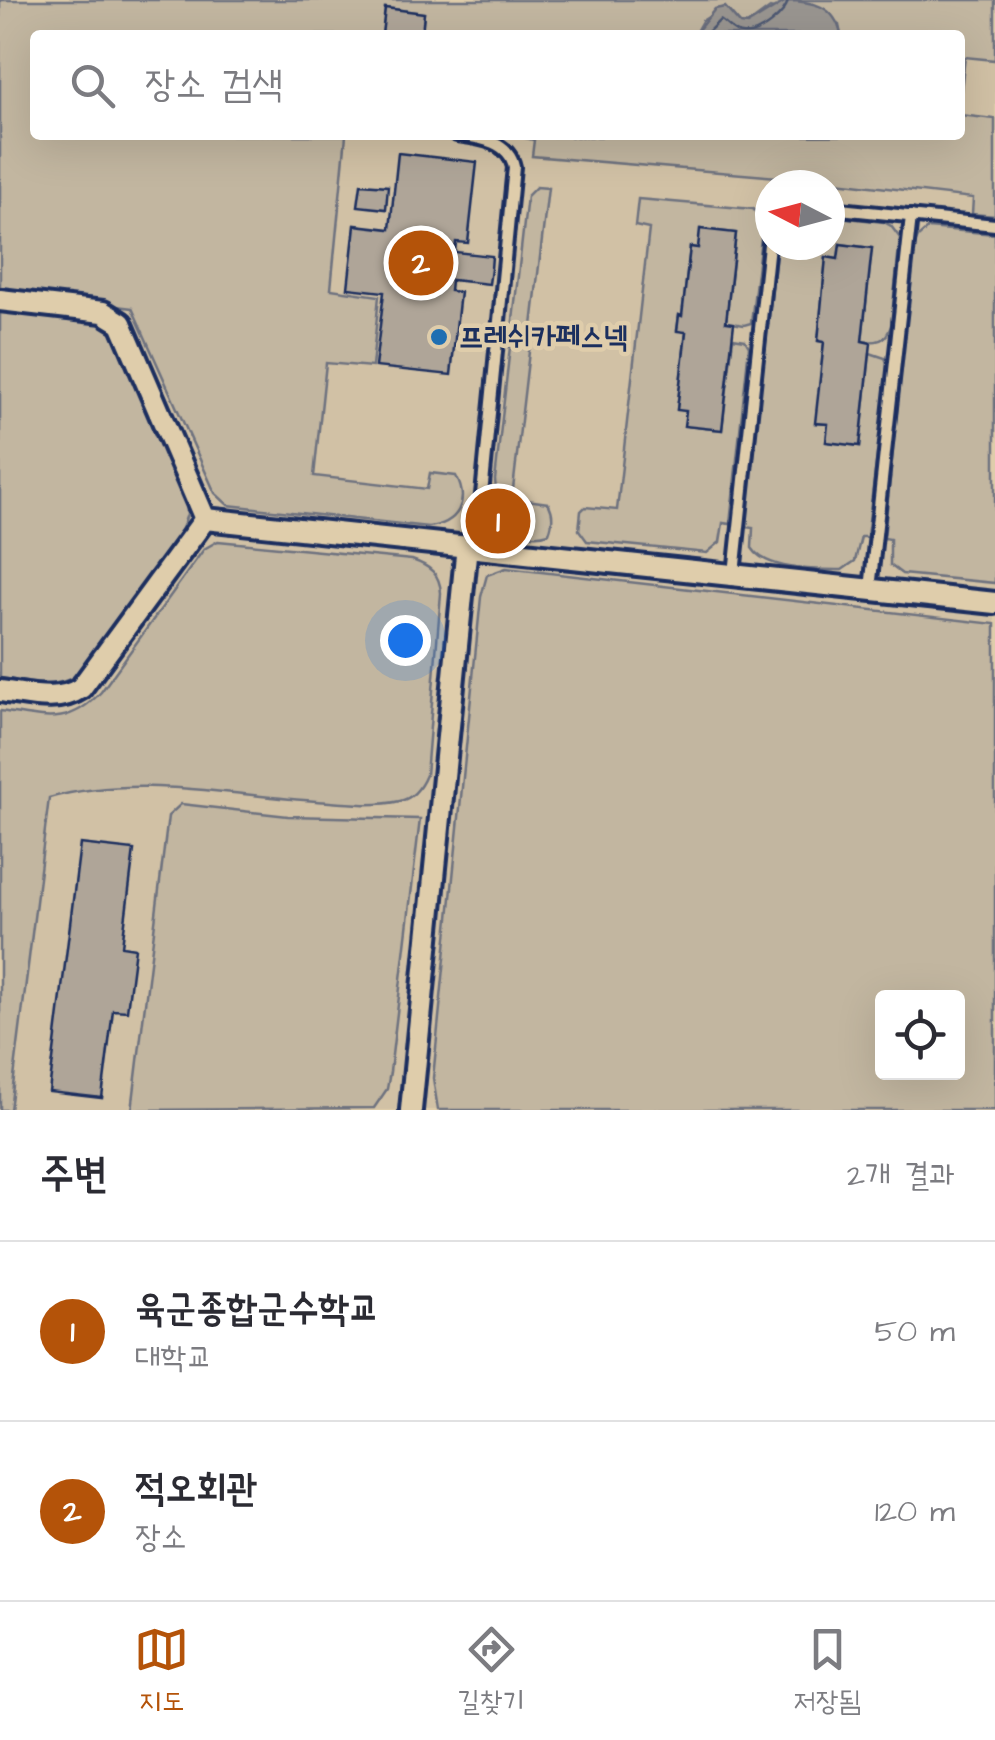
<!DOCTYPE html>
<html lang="ko">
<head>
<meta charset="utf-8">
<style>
  :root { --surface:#fff; --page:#f2f2f3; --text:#2b2b33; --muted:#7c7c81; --line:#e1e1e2; --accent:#b45309 }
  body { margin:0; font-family:"Architects Daughter","Poor Story",sans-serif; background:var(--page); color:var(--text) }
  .controls { position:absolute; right:30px; bottom:30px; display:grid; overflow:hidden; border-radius:10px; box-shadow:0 10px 40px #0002 }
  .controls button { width:90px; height:90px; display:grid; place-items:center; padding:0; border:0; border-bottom:2px solid var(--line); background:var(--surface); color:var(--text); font:50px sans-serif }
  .compass { position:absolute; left:755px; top:170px; width:90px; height:90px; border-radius:50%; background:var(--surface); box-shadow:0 10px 40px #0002; rotate:276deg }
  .you { position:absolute; left:405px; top:640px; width:35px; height:35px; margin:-25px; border:8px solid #fff; border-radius:50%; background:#1a73e8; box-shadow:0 0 0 15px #1a73e833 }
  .badge { display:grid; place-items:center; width:65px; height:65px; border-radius:50%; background:var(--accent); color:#fff; font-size:32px; font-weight:700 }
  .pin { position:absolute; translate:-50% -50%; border:5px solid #fff; box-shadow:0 2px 10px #0006 }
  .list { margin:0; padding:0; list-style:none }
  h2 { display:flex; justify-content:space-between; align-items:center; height:130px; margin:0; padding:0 40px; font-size:42px }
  h2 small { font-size:32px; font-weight:400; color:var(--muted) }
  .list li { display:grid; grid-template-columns:65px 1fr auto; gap:30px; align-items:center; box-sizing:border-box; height:180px; padding:0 40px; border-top:2px solid var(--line) }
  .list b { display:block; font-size:38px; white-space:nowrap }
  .list p { margin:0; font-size:32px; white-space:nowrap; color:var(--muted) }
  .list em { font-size:32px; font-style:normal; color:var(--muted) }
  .icon { flex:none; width:55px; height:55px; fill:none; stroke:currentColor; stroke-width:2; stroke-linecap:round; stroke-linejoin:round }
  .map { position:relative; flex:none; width:995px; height:1110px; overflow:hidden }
  .search { position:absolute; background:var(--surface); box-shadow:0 10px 40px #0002; left:30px; right:30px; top:30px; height:110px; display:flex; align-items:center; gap:25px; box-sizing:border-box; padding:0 35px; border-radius:10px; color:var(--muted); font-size:38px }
  .sheet { height:490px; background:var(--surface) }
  nav { display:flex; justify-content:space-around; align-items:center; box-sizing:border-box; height:140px; border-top:2px solid var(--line); background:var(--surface); font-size:28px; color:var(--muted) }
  nav a { display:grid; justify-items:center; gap:5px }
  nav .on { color:var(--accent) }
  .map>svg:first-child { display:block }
</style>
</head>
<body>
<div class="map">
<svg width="995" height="1110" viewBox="0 0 995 1110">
  <rect width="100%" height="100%" fill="#dfcdab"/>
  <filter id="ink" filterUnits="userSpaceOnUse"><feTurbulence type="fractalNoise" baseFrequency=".01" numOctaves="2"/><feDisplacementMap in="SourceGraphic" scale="20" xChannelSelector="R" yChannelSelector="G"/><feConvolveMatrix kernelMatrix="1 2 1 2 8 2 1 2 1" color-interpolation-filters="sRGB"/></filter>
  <g filter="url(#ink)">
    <!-- built -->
    <path fill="#d1c1a5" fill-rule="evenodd" d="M359,0h636v1110h-985l48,-391 -58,-8v-419l326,39 20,-196h614v-100h-605zM770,185h60v60h-60zM882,998h76v74h-76z"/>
    <!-- green -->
    <g fill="#c2b6a0" stroke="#6e727f" stroke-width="2.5" fill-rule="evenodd">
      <path d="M0,0h995v60l-30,-3 -5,42v-64h-119l-2,-10 -69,-17 -23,17 -7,-1 -15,-17 -23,14 -8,14h-223l-49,-6 2,-16 -38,-5 -4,27h-347v100h311l-15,154 48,7 -7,71 -46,-4 -12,113 113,13 3,-16 26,3c14,26 2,48 -28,51l-200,-22 -13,-12 -83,-185 -132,-16z"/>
      <polygon points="960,115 995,119 995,216 972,214 973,198 836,182 532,156 534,140 521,137 960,135"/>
      <path d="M536,187l12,1 -36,310 36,5c6,10 5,19 1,30 -34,11 -52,-23 -54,-53l32,-284z"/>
      <polygon points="638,199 753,209 763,221 751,323 744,325 726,322 736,233 701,229 698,248 690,248 682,316 679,316 677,330 686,332 677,409 686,411 685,426 722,430 733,338 745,340 749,347 730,524 723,523 720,542 707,553 587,541 579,530 581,511 585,507 617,510 649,229 635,226"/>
      <path d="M830,216l54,6 7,4 9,12 -9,88c-5,15 -13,17 -29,15l10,-93 -32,-4 -2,15 -12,-1 -8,83 6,1 -8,81 12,1 -2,18 34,4 10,-93 15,5 3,7 -21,172h-6l-6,24 -13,9c-25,0 -76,1 -90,-22l1,-20 -8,-1 32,-282h53z"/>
      <polygon points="928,228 995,234 995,583 902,574 890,565 890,539 884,538 914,246 918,237"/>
      <path d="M0,307l97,9 16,8 73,177 1,13 -6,18 -105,143c-20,16 -52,6 -76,3z"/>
      <path d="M218,541l194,19c18,6 28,14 29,33l-15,182c-5,12 -12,23 -26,26 -25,6 -58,2 -84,0 -88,-6 -181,-27 -267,-3l-39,312h-10v-399c44,6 67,17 101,-19l103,-143z"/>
      <path d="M506,568l489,56v486h-557l-5,-32 48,-481 6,-22zM882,998h76v74h-76z"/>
      <polygon points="181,804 288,816 420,819 390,1072 387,1089 374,1108 132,1110 168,816"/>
    </g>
    <!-- water -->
    <path fill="#999590" stroke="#676c7c" stroke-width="2.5" d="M786,1c26,0 49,4 55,34h-147l21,-26 10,-2 15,17 7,1z"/>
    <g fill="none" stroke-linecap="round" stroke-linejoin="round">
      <!-- shore -->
      <path stroke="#4d5872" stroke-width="2.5" d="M705,35l15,-15c7,4 13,13 22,14 16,3 44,-20 46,-34"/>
    </g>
    <!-- building -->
    <g fill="#afa598" stroke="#1b2f5e" stroke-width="2.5">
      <polygon points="385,8 424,13 422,35 382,35"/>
      <polygon points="398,153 477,162 468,243 456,242 455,252 492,256 491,269 489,284 451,280 450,291 460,292 451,375 375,367 384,292 348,288 355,225 390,229"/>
      <polygon points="361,184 388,186 386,209 358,206"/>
      <polygon points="700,229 736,233 726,322 734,323 722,430 684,426 686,411 677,410 686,332 677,331 679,315 682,316 690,247 698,248"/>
      <polygon points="840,244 872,248 862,341 871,343 860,446 826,442 828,424 815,423 824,342 818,341 826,257 838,259"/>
      <polygon points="80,844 134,850 122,946 135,948 127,1011 113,1010 102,1098 49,1092"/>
    </g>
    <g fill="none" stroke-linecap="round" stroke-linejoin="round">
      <defs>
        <g id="service">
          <path d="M457,135c22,3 52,6 57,32l-37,379"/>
          <polyline points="830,208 995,225"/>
          <polyline points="734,574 770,235"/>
          <polyline points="870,589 911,216"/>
        </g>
        <g id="minor">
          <polyline points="0,300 103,312 121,323 205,519"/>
          <polyline points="205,519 995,603"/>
          <path d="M0,691c27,3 57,13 81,-3l124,-169"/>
          <polyline points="411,1110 467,545"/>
        </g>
      </defs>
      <!-- service casing -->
      <use href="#service" stroke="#1b2f5e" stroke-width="18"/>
      <!-- minor casing -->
      <use href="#minor" stroke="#1b2f5e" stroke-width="28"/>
      <!-- service -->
      <use href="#service" stroke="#dfcdab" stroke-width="10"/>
      <!-- minor -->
      <use href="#minor" stroke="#dfcdab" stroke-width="20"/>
    </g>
  </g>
  <!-- markers -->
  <circle fill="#1f6fb2" stroke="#dfcdab" stroke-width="4" cx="439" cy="337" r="10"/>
  <g text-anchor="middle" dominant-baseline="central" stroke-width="9" stroke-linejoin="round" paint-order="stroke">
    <!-- poi labels -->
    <g font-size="30" font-weight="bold" fill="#1b2f5e" stroke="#dfcdab" text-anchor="start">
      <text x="459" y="337">프레쉬카페스넥</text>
    </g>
  </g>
</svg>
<div class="controls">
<button><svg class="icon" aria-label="locate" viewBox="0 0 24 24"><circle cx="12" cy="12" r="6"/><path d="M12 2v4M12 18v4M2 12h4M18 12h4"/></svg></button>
</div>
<svg class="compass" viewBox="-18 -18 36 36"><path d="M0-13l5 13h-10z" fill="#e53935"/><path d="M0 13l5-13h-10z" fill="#7c7c81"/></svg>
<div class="you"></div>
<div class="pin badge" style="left:498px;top:521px">1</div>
<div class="pin badge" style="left:421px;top:263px">2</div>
<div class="search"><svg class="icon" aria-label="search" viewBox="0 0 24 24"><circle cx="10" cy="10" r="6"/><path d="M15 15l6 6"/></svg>장소 검색</div>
</div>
<section class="sheet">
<h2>주변<small>2개 결과</small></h2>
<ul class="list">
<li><span class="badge">1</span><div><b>육군종합군수학교</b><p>대학교</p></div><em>50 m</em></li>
<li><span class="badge">2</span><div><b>적오회관</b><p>장소</p></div><em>120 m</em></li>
</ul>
</section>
<nav>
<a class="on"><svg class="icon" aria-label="map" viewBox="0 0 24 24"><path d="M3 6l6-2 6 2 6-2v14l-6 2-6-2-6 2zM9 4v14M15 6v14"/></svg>지도</a>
<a><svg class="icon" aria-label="directions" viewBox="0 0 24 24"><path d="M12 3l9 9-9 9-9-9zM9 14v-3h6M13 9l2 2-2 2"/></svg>길찾기</a>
<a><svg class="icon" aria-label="saved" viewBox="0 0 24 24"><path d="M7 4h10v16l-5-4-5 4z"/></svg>저장됨</a>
</nav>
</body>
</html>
